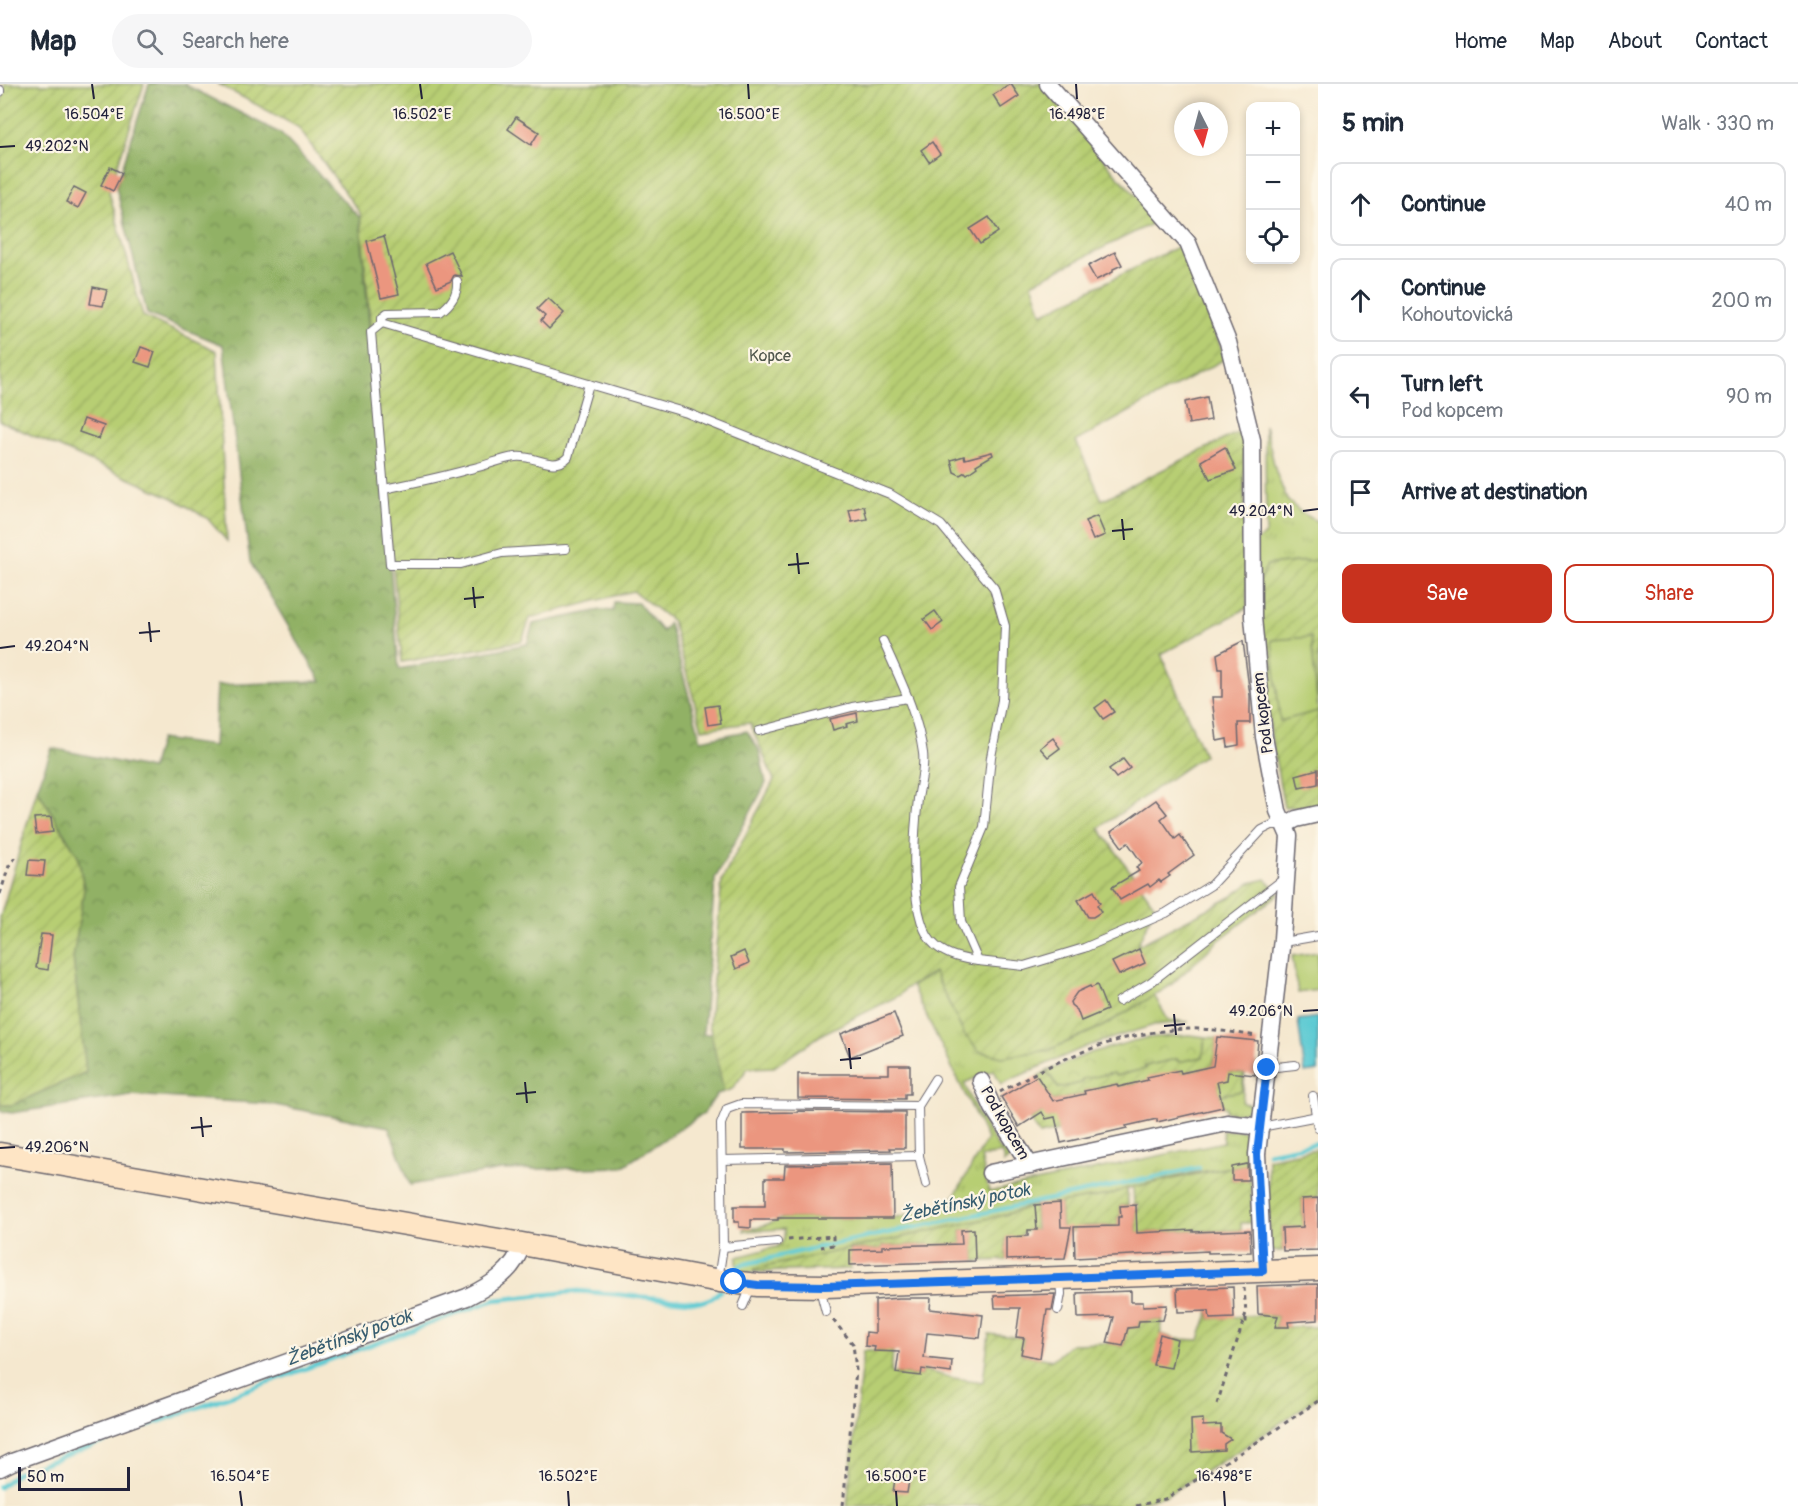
<!DOCTYPE html>
<html lang="en">
<head>
<meta charset="utf-8">
<style>
  :root { --surface:#fff; --page:#f6f6f7; --text:#1f2937; --muted:#747a83; --line:#e0e1e3; --accent:#c8321e }
  body { margin:0; font-family:Pangolin,sans-serif; background:var(--page); color:var(--text) }
  .controls { position:absolute; right:18px; top:18px; display:grid; overflow:hidden; border-radius:12px; box-shadow:0 3px 9px #0003 }
  .controls button { width:54px; height:54px; display:grid; place-items:center; padding:0; border:0; border-bottom:2px solid var(--line); background:var(--surface); color:var(--text); font:30px sans-serif }
  .compass { position:absolute; left:1174px; top:18px; width:54px; height:54px; border-radius:50%; background:var(--surface); box-shadow:0 3px 9px #0003; rotate:174deg }
  .scale { position:absolute; left:18px; bottom:15px; width:112px; box-sizing:border-box; padding-left:6px; border:3px solid #22223b; border-top:0; font-size:16px; line-height:21px; white-space:nowrap; color:#22223b; -webkit-text-stroke:4px #fcf5e5; paint-order:stroke }
  .stop { position:absolute; width:18px; height:18px; margin:-14px; border:4px solid #1a73e8; border-radius:50%; background:#fff }
  .stop.end { background:#1a73e8; border-color:#fff; box-shadow:0 2px 6px #0008 }
  .list { margin:0; padding:0; list-style:none }
  h2 { display:flex; justify-content:space-between; align-items:center; height:78px; margin:0; padding:0 24px; font-size:26px }
  h2 small { font-size:20px; font-weight:400; color:var(--muted) }
  .list li { display:grid; grid-template-columns:39px 1fr auto; gap:18px; align-items:center; box-sizing:border-box; height:84px; margin:0 12px 12px; padding:0 12px; border:2px solid var(--line); border-radius:12px }
  .list b { display:block; font-size:22px; white-space:nowrap }
  .list p { margin:0; font-size:20px; white-space:nowrap; color:var(--muted) }
  .list em { font-size:20px; font-style:normal; color:var(--muted) }
  .actions { display:flex; gap:12px; padding:18px 24px }
  .actions a { flex:1; padding:14px 0; border:2px solid var(--accent); border-radius:12px; text-align:center; font-size:21px; color:var(--accent) }
  .actions .main { background:var(--accent); color:#fff }
  .icon { flex:none; width:33px; height:33px; fill:none; stroke:currentColor; stroke-width:2; stroke-linecap:round; stroke-linejoin:round }
  .map { position:relative; flex:none; width:1318px; height:1422px; overflow:hidden }
  header { display:flex; align-items:center; gap:36px; box-sizing:border-box; height:84px; padding:0 30px; background:var(--surface); border-bottom:2px solid var(--line) }
  header strong { font-size:28px }
  nav { display:flex; gap:33px; margin-inline-start:auto; font-size:21px }
  .search { width:420px; height:54px; background:var(--page); display:flex; align-items:center; gap:15px; box-sizing:border-box; padding:0 21px; border-radius:33px; color:var(--muted); font-size:22px }
  main { display:flex }
  aside { flex:1; background:var(--surface) }
  .map>svg:first-child { display:block }
</style>
</head>
<body>
<header>
<strong>Map</strong>
<div class="search"><svg class="icon" aria-label="search" viewBox="0 0 24 24"><circle cx="10" cy="10" r="6"/><path d="M15 15l6 6"/></svg>Search here</div>
<nav><a>Home</a><a>Map</a><a>About</a><a>Contact</a></nav>
</header>
<main>
<div class="map">
<svg width="1318" height="1422" viewBox="0 0 1318 1422">
  <defs>
    <pattern id="grass-tufts" width="24" height="20" patternUnits="userSpaceOnUse" patternTransform="scale(1.5)"><rect width="24" height="20" fill="#b7ce73"/><path d="M3 7l-1-3M5 7V3M7 7l1-3M15 17l-1-3M17 17v-4M19 17l1-3" fill="none" stroke="#9db164"/></pattern>
    <pattern id="forest-crowns" width="20" height="18" patternUnits="userSpaceOnUse" patternTransform="scale(1.5)"><rect width="20" height="18" fill="#91b165"/><path d="M2 6a3 3 0 1 1 6 0M12 15a3 3 0 1 1 6 0" fill="none" stroke="#769054"/></pattern>
    <pattern id="park-crowns" width="20" height="18" patternUnits="userSpaceOnUse" patternTransform="scale(1.5)"><rect width="20" height="18" fill="#b7ce73"/><path d="M2 6a3 3 0 1 1 6 0M12 15a3 3 0 1 1 6 0" fill="none" stroke="#9db164"/></pattern>
    <pattern id="garden-furrows" width="10" height="10" patternUnits="userSpaceOnUse" patternTransform="scale(1.5)"><rect width="10" height="10" fill="#b7ce73"/><path d="M-1 1l2-2M0 10L10 0M9 11l2-2" fill="none" stroke="#9db164"/></pattern>
  </defs>
  <rect width="100%" height="100%" fill="#fcf5e5"/>
  <filter id="ink" filterUnits="userSpaceOnUse"><feTurbulence type="fractalNoise" baseFrequency=".0167" numOctaves="2"/><feDisplacementMap in="SourceGraphic" scale="12" xChannelSelector="R" yChannelSelector="G"/><feConvolveMatrix kernelMatrix="1 2 1 2 8 2 1 2 1" color-interpolation-filters="sRGB"/></filter>
  <filter id="wash" filterUnits="userSpaceOnUse"><feTurbulence type="fractalNoise" baseFrequency=".008" numOctaves="4" result="noise"/><feDisplacementMap in="SourceGraphic" scale="24" xChannelSelector="R" yChannelSelector="G"/><feGaussianBlur stdDeviation="1.35" result="paint"/><feColorMatrix in="noise" values="0 0 0 0 0 0 0 0 0 0 0 0 0 0 0 0 0 1.4 0 .05"/><feComposite in="paint" operator="in"/></filter>
  <g filter="url(#wash)">
    <rect width="100%" height="100%" fill="#f5e8cf"/>
    <!-- grass -->
    <g fill="url(#grass-tufts)" stroke="#6c7857" stroke-width="1.5">
      <polygon points="1265,342 1276,388 1287,416 1302,429 1318,438 1318,476 1267,481 1256,507 1256,458 1266,449"/>
      <path d="M934,888l30,62 62,19 23,-3 54,-24 51,-31 14,25 21,2 -35,3 -67,21 -86,38 -7,-14 -30,13 14,31 22,37 9,-5 2,4 -1,8 -6,5 -2,-10 -21,4 8,35 235,-50 -2,-11 17,-1 8,3 4,31 -57,9 -61,14 -24,8 -57,10h-17l-30,10 -250,54v3h-13l-5,-6v-9l39,-10c8,-4 9,-9 8,-18l-40,2v-3h13l27,-10h109l52,-12 10,-11 32,-56 -75,-153z"/>
      <path d="M1244,990h1l-3,29 11,2c-6,10 -16,8 -27,7v-5h-3l-3,-12 22,-5z"/>
    </g>
    <!-- forest -->
    <polygon fill="url(#forest-crowns)" stroke="#5a6a50" stroke-width="1.5" points="149,0 184,0 280,49 360,134 399,585 527,560 533,540 601,526 613,527 614,518 638,519 662,547 669,539 701,656 747,647 759,666 766,699 715,795 703,950 712,950 724,1008 717,1010 704,1029 622,1083 501,1086 410,1101 389,1043 270,1020 131,1011 12,1029 0,1027 0,1021 12,1021 86,988 73,874 84,805 78,772 37,705 52,664 151,685 160,655 214,662 217,601 321,597 250,478 223,261 147,230 116,103"/>
    <!-- park -->
    <polygon fill="url(#park-crowns)" stroke="#6c7857" stroke-width="1.5" points="1189,951 1205,953 1203,973 1178,978 1177,975 1145,982 1146,985 1115,992 1114,989 1082,996 1083,999 1058,1004 1047,987 1090,969 1145,954"/>
    <!-- garden -->
    <g fill="url(#garden-furrows)" stroke="#6c7857" stroke-width="1.5">
      <polygon points="5,0 144,0 109,108 143,232 217,267 227,457 207,434 173,414 0,337 0,27"/>
      <polygon points="218,0 1042,0 1115,89 1159,136 1032,199 1042,230 1183,160 1225,275 1076,357 1102,416 1243,346 1247,524 1161,570 1204,671 1099,744 1155,822 1137,862 1231,813 1250,799 1266,795 1279,810 1218,857 1170,902 1103,942 1049,966 1002,973 979,967 964,950 934,888 905,905 900,911 824,949 774,983 748,984 732,1005 724,1008 709,940 722,796 774,696 750,639 702,645 672,537 633,507 530,534 522,557 402,578 360,129 298,43"/>
      <polygon points="1318,476 1318,722 1284,723 1271,652 1256,507 1267,481"/>
      <polygon points="37,705 78,772 84,805 73,874 86,988 12,1021 0,1021 0,834"/>
      <polygon points="1205,953 1217,954 1213,982 1181,989 1180,986 1148,996 1118,1003 1116,1000 1084,1007 1085,1010 1053,1017 1037,993 1047,987 1058,1004 1082,999 1082,995 1114,989 1115,992 1145,985 1145,982 1177,975 1178,978 1203,973"/>
      <polygon points="1228,988 1244,990 1242,1007 1220,1011 1216,998"/>
      <polygon points="1042,1028 1057,1032 1059,1047 1039,1051 1030,1036"/>
      <polygon points="1317,1065 1318,1114 1302,1115 1303,1143 1282,1144 1283,1167 1269,1167 1268,1075"/>
      <polygon points="1232,1083 1232,1096 1251,1096 1252,1139 1241,1139 1241,1146 1207,1147 1193,1146 1137,1149 1136,1126 1138,1126 1138,1120 1134,1120 1133,1103"/>
      <polygon points="1127,1104 1128,1121 1120,1122 1121,1133 1118,1133 1118,1142 1084,1142 1068,1149 1062,1149 1060,1119 1109,1111"/>
      <polygon points="1035,1121 1036,1146 1028,1146 1018,1153 1006,1154 1006,1176 975,1177 973,1145 961,1146 962,1160 882,1162 882,1165 850,1166 850,1185 755,1188 755,1185 1005,1131"/>
      <polygon points="1209,1227 1210,1235 1269,1230 1269,1232 1278,1232 1275,1243 1318,1243 1318,1313 1251,1359 1165,1412 1125,1422 847,1422 863,1267 893,1267 891,1289 921,1292 922,1286 953,1294 983,1298 989,1250 1024,1254 1021,1270 1052,1276 1071,1260 1107,1259 1123,1262 1128,1244 1138,1243 1139,1237 1163,1236 1160,1250 1177,1255 1199,1256"/>
    </g>
    <!-- pitch -->
    <g fill="#b7ce73" stroke="#6c7857" stroke-width="1.5">
      <polygon points="1311,553 1318,627 1280,637 1272,556"/>
      <polygon points="1318,868 1318,906 1298,909 1292,872"/>
    </g>
    <!-- water -->
    <polygon fill="#5dcad3" stroke="#407687" stroke-width="1.5" points="1318,933 1318,987 1305,989 1298,936"/>
    <g fill="none" stroke-linecap="round" stroke-linejoin="round">
      <!-- stream -->
      <g stroke="#5dcad3" stroke-width="4.5">
        <polyline points="1268,1069 1318,1059"/>
        <polyline points="738,1184 741,1181 806,1166 1199,1084"/>
        <polyline points="0,1403 17,1389 495,1216 578,1207 701,1218 712,1214 720,1207"/>
      </g>
    </g>
    <g id="blocks">
      <!-- building -->
      <g fill="#eb967f">
        <polygon points="1011,0 1019,12 1001,24 993,11"/>
        <polygon points="516,33 539,48 531,61 508,45"/>
        <polygon points="932,58 940,70 929,78 921,66"/>
        <polygon points="110,83 122,89 113,107 101,101"/>
        <polygon points="74,103 86,109 78,124 66,118"/>
        <polygon points="989,133 998,148 980,160 970,145"/>
        <polygon points="384,152 399,210 381,214 367,157"/>
        <polygon points="450,167 462,192 454,191 451,197 437,203 426,179"/>
        <polygon points="1115,168 1122,181 1113,185 1113,188 1096,196 1088,182"/>
        <polygon points="93,203 107,206 103,222 90,220"/>
        <polygon points="548,214 564,229 549,245 541,237 545,232 537,225"/>
        <polygon points="141,263 155,268 150,283 135,278"/>
        <polygon points="1207,313 1211,336 1189,340 1185,318"/>
        <polygon points="84,335 104,342 99,355 79,348"/>
        <polygon points="1225,363 1236,386 1210,395 1201,377"/>
        <polygon points="992,368 993,371 976,381 977,383 967,390 965,388 960,391 954,388 951,376 964,372 965,375"/>
        <polygon points="864,422 867,435 852,438 849,426"/>
        <polygon points="1097,432 1105,451 1093,456 1085,437"/>
        <polygon points="935,527 943,538 932,546 924,535"/>
        <polygon points="1243,557 1250,612 1250,639 1238,639 1239,661 1228,663 1227,655 1217,657 1212,613 1222,613 1222,585 1219,585 1217,570"/>
        <polygon points="1106,616 1114,628 1103,635 1095,624"/>
        <polygon points="718,621 721,639 708,641 705,623"/>
        <polygon points="857,629 858,637 846,640 847,642 833,646 830,635"/>
        <polygon points="1053,654 1060,664 1048,673 1040,664"/>
        <polygon points="1123,675 1130,684 1116,694 1109,685"/>
        <polygon points="1318,685 1318,700 1299,704 1296,691"/>
        <polygon points="1156,716 1167,730 1161,735 1175,755 1180,751 1194,771 1168,790 1170,792 1161,798 1159,796 1150,803 1148,800 1120,816 1112,803 1139,787 1136,783 1142,779 1128,759 1122,763 1111,748"/>
        <polygon points="51,733 53,748 36,750 34,734"/>
        <polygon points="29,776 45,777 43,792 27,791"/>
        <polygon points="1094,807 1100,819 1097,821 1101,828 1093,833 1088,833 1078,816"/>
        <polygon points="41,850 52,851 48,886 36,884"/>
        <polygon points="1139,865 1145,879 1119,891 1112,878"/>
        <polygon points="744,867 749,879 736,885 731,873"/>
        <polygon points="1097,901 1107,926 1081,937 1077,926 1071,921 1070,918 1077,908 1090,902 1091,904"/>
        <polygon points="894,929 903,952 850,973 841,950"/>
        <polygon points="1217,953 1258,957 1255,991 1228,988 1227,996 1217,998 1223,1023 1157,1038 1157,1035 1126,1042 1127,1044 1061,1059 1055,1033 1046,1035 1042,1028 1019,1043 1001,1013 1037,992 1053,1017 1085,1010 1084,1007 1117,1000 1118,1003 1148,996 1147,993 1180,986 1181,989 1213,982"/>
        <polygon points="889,981 910,981 910,1010 905,1010 905,1015 798,1014 798,990 889,990"/>
        <polygon points="798,1027 905,1028 905,1064 890,1064 891,1066 785,1068 785,1065 742,1065 742,1029 798,1028"/>
        <polygon points="892,1079 893,1134 778,1134 778,1136 751,1136 751,1144 739,1143 739,1138 734,1138 734,1122 765,1122 765,1094 784,1094 785,1081"/>
        <polygon points="1247,1080 1248,1096 1232,1096 1232,1083"/>
        <polygon points="1318,1114 1318,1166 1283,1167 1282,1144 1303,1143 1302,1115"/>
        <polygon points="1060,1119 1061,1143 1071,1143 1065,1174 1006,1176 1006,1153 1028,1152 1028,1146 1037,1146 1035,1121"/>
        <polygon points="1136,1121 1137,1149 1193,1146 1193,1148 1250,1146 1251,1168 1208,1169 1208,1167 1075,1174 1074,1143 1118,1142 1118,1133 1121,1133 1120,1122"/>
        <polygon points="974,1145 975,1177 850,1181 850,1166 882,1165 882,1162 962,1160 961,1146"/>
        <polygon points="1318,1200 1318,1236 1288,1238 1289,1243 1275,1243 1278,1232 1258,1230 1257,1202"/>
        <polygon points="1233,1203 1234,1234 1210,1235 1209,1227 1178,1228 1177,1205"/>
        <polygon points="1131,1207 1131,1218 1143,1218 1143,1222 1167,1221 1163,1236 1139,1237 1138,1243 1128,1244 1123,1262 1107,1259 1114,1233 1078,1234 1077,1209"/>
        <polygon points="1055,1210 1052,1226 1047,1226 1040,1274 1021,1270 1024,1254 1016,1253 1020,1224 995,1224 994,1212"/>
        <polygon points="899,1214 931,1214 930,1225 983,1231 980,1254 927,1249 924,1274 952,1277 951,1289 922,1285 921,1292 896,1289 899,1268 874,1267 875,1263 865,1262 866,1248 875,1249 875,1216"/>
        <polygon points="1160,1250 1177,1255 1171,1284 1153,1281"/>
        <polygon points="1203,1335 1203,1342 1221,1341 1221,1349 1231,1355 1224,1360 1224,1366 1192,1368 1191,1336"/>
        <polygon points="895,1395 909,1396 907,1409 893,1408"/>
      </g>
    </g>
  </g>
  <g filter="url(#ink)">
    <use href="#blocks" fill-opacity="0" stroke="#6c676f" stroke-width="1.5"/>
    <g fill="none" stroke-linecap="round" stroke-linejoin="round">
      <defs>
        <g id="lane">
          <polyline points="0,6 0,8"/>
          <path d="M457,197c1,14 -6,23 -17,31l-53,1 -5,4v6l-11,9 19,232h71l41,-11 64,-4"/>
          <polyline points="382,239 687,329 890,410 941,441 994,504 1005,542 1002,616 991,673 984,743 959,803 961,838 978,877 1024,882 1084,864 1166,829 1211,801 1262,746 1272,741 1284,741"/>
          <path d="M384,405c29,-6 58,-12 86,-20 15,-3 30,-10 45,-12 20,-3 38,16 53,0l21,-73"/>
          <path d="M883,557c16,36 35,73 40,112 2,14 -3,32 -5,46 -4,34 -11,124 18,147 12,10 27,13 42,15"/>
          <polyline points="759,647 852,623 908,614"/>
          <polyline points="1282,855 1289,857 1318,852"/>
          <polyline points="1119,917 1151,898 1285,794"/>
          <polyline points="1267,984 1295,981"/>
          <polyline points="1313,1012 1318,1044"/>
          <polyline points="1261,1043 1318,1032"/>
          <polyline points="722,1076 919,1072"/>
          <polyline points="926,1100 919,1072 918,1022 935,995"/>
          <polyline points="723,1163 777,1158"/>
          <polyline points="718,1196 723,1163 721,1040 727,1025 741,1020 918,1022"/>
          <polyline points="820,1205 826,1228"/>
          <polyline points="743,1222 751,1203"/>
          <polyline points="1058,1226 1061,1210 1060,1194"/>
        </g>
        <g id="street">
          <polyline points="1048,0 1188,159 1228,258 1252,356 1253,533 1264,653 1278,727 1289,752 1282,855 1257,1070 1263,1187"/>
          <polyline points="1285,741 1296,735 1318,730"/>
          <polyline points="981,997 993,1024 1030,1081"/>
          <polyline points="990,1089 1227,1039 1261,1043"/>
          <path d="M0,1384l12,-6 455,-165c24,-12 48,-26 55,-53"/>
        </g>
        <polyline id="secondary" points="0,1070 522,1160 720,1197 758,1201 825,1202 1318,1185"/>
      </defs>
      <!-- lane casing -->
      <use href="#lane" stroke="#6c676f" stroke-width="10"/>
      <!-- street casing -->
      <use href="#street" stroke="#6c676f" stroke-width="19"/>
      <!-- secondary casing -->
      <use href="#secondary" stroke="#6c676f" stroke-width="25"/>
      <!-- path -->
      <g stroke="#6c676f" stroke-width="3" stroke-dasharray="4.5 4.5" stroke-linecap="butt">
        <polyline points="0,810 9,782 18,770"/>
        <path d="M1000,1008c58,-33 121,-61 188,-63 22,-1 47,4 69,7"/>
        <polyline points="788,1156 833,1152 833,1161 821,1163"/>
        <polyline points="1246,1234 1246,1243"/>
        <polyline points="833,1236 853,1260 856,1286 843,1422"/>
        <polyline points="1217,1320 1246,1229 1244,1204"/>
        <polyline points="1136,1422 1165,1415 1251,1362 1318,1317"/>
      </g>
      <!-- lane -->
      <use href="#lane" stroke="#fff" stroke-width="8"/>
      <!-- street -->
      <use href="#street" stroke="#fff" stroke-width="16"/>
      <!-- secondary -->
      <use href="#secondary" stroke="#fee5c5" stroke-width="22"/>
    </g>
  </g>
  <g fill="none" stroke-linecap="round" stroke-linejoin="round" filter="url(#ink)">
    <!-- route -->
    <polyline stroke="#1a73e8" stroke-width="8" points="734,1198 758,1201 825,1202 1263,1187 1257,1070 1267,984"/>
  </g>
  <!-- ticks -->
  <path fill="none" stroke="#22223b" stroke-width="2" d="M92,0l2,15M420,0l2,15M748,0l1,15M1076,0l1,15M0,63l15,-1M1303,427l15,-2M1122,435l2,21M1112,447l21,-2M797,469l2,21M788,481l21,-2M473,503l2,21M464,515l20,-2M149,538l2,20M139,549l21,-2M0,564l15,-2M1303,927l15,-1M1174,930l2,21M1164,942l21,-2M849,964l2,21M840,976l21,-2M525,998l2,21M516,1010l20,-2M201,1033l2,20M191,1044l21,-2M0,1064l15,-1M240,1407l2,15M568,1407l1,15M896,1407l1,15M1224,1407l1,15"/>
  <g text-anchor="middle" dominant-baseline="central" stroke-width="4.5" stroke-linejoin="round" paint-order="stroke">
    <!-- park labels -->
    <g font-size="16" fill="#4f564c" stroke="#fcf5e5">
      <text x="770" y="272">Kopce</text>
    </g>
    <!-- street labels -->
    <g font-size="16" fill="#22223b" stroke="#fcf5e5">
      <text transform="translate(1263 629) rotate(-97)">Pod kopcem</text>
      <text transform="translate(1005 1039) rotate(60)">Pod kopcem</text>
    </g>
    <!-- water labels -->
    <g font-size="18" font-style="italic" fill="#375d70" stroke="#fcf5e5">
      <text transform="translate(965 1119) rotate(-12)">Žebětínský potok</text>
      <text transform="translate(349 1254) rotate(-20)">Žebětínský potok</text>
    </g>
  </g>
  <g font-size="15" text-anchor="middle" fill="#22223b" stroke="#fcf5e5" stroke-width="4.5" stroke-linejoin="round" paint-order="stroke">
    <text x="94" y="35">16.504°E</text>
    <text x="422" y="35">16.502°E</text>
    <text x="749" y="35">16.500°E</text>
    <text x="1077" y="35">16.498°E</text>
    <text x="57" y="67">49.202°N</text>
    <text x="1261" y="432">49.204°N</text>
    <text x="57" y="567">49.204°N</text>
    <text x="1261" y="932">49.206°N</text>
    <text x="57" y="1068">49.206°N</text>
    <text x="240" y="1397">16.504°E</text>
    <text x="568" y="1397">16.502°E</text>
    <text x="896" y="1397">16.500°E</text>
    <text x="1224" y="1397">16.498°E</text>
  </g>
</svg>
<div class="controls">
<button>+</button>
<button>−</button>
<button><svg class="icon" aria-label="locate" viewBox="0 0 24 24"><circle cx="12" cy="12" r="6"/><path d="M12 2v4M12 18v4M2 12h4M18 12h4"/></svg></button>
</div>
<svg class="compass" viewBox="-18 -18 36 36"><path d="M0-13l5 13h-10z" fill="#e53935"/><path d="M0 13l5-13h-10z" fill="#747a83"/></svg>
<div class="scale">50 m</div>
<div class="stop" style="left:734px;top:1198px"></div>
<div class="stop end" style="left:1267px;top:984px"></div>
</div>
<aside>
<h2>5 min<small>Walk · 330 m</small></h2>
<ul class="list">
<li><svg class="icon" aria-label="ahead" viewBox="0 0 24 24"><path d="M12 20V5M6 11l6-6 6 6"/></svg><div><b>Continue</b></div><em>40 m</em></li>
<li><svg class="icon" aria-label="ahead" viewBox="0 0 24 24"><path d="M12 20V5M6 11l6-6 6 6"/></svg><div><b>Continue</b><p>Kohoutovická</p></div><em>200 m</em></li>
<li><svg class="icon" aria-label="left" viewBox="0 0 24 24"><path d="M17 20v-9H6M10 6l-5 5 5 5"/></svg><div><b>Turn left</b><p>Pod kopcem</p></div><em>90 m</em></li>
<li><svg class="icon" aria-label="arrive" viewBox="0 0 24 24"><path d="M6 21V4h12l-3 4 3 4H6"/></svg><div><b>Arrive at destination</b></div></li>
</ul>
<div class="actions"><a class="main">Save</a><a>Share</a></div>
</aside>
</main>
</body>
</html>
